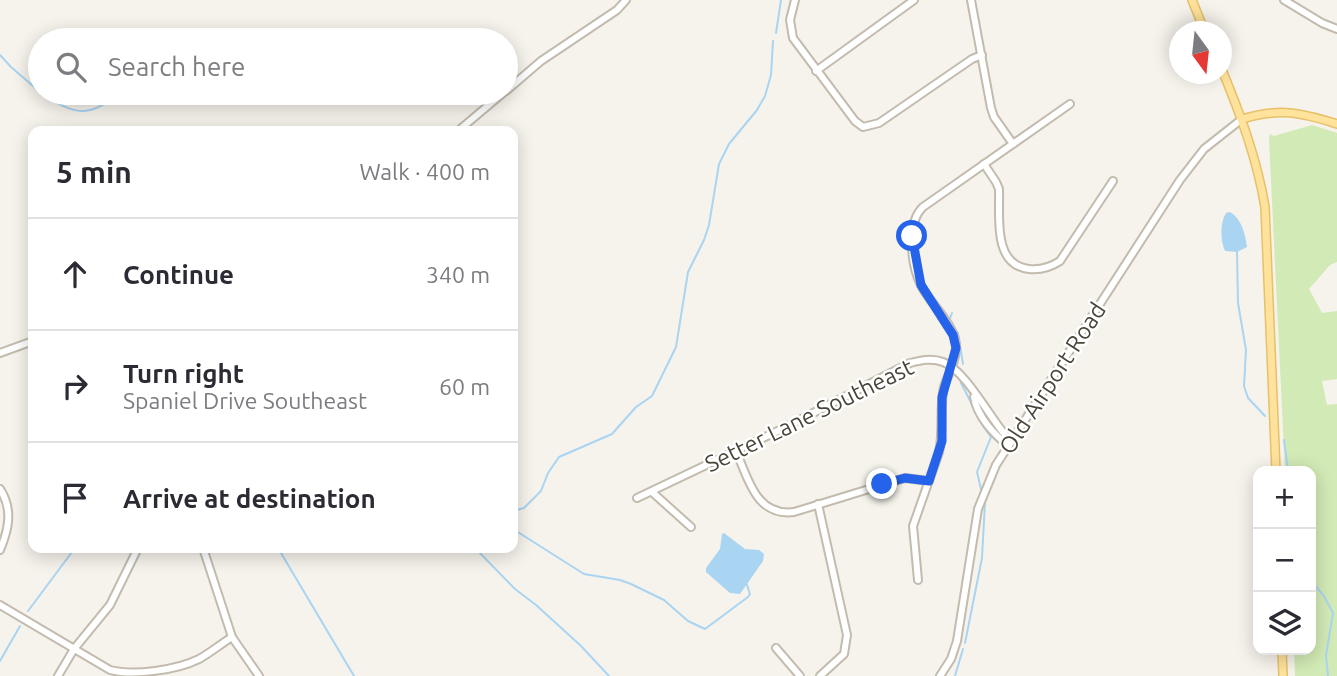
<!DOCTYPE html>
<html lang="en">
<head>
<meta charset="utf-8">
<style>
  :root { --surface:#fff; --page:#f7f7f7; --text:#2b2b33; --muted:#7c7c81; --line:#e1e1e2 }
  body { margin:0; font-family:Ubuntu,sans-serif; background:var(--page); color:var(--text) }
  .controls { position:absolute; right:21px; bottom:21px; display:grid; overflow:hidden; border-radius:14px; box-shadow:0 4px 18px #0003 }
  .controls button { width:63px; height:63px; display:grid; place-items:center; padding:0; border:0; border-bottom:2px solid var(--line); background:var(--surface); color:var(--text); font:35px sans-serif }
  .compass { position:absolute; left:1169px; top:21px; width:63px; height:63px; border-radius:50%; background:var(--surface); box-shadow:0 4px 18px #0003; rotate:165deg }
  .stop { position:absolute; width:21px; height:21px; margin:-16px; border:5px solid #2563eb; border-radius:50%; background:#fff }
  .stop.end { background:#2563eb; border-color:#fff; box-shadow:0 2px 7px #0008 }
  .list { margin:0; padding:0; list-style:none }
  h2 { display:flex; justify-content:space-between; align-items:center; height:91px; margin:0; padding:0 28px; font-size:30px }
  h2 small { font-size:23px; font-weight:400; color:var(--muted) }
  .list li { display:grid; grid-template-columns:46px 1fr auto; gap:21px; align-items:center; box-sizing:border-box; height:112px; padding:0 28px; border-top:2px solid var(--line) }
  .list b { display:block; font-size:26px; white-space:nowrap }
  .list p { margin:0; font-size:23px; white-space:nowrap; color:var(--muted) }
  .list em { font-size:23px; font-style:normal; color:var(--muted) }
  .icon { flex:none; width:38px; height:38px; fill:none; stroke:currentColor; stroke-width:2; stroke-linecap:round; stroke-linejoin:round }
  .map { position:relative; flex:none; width:1337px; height:676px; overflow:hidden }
  .search { position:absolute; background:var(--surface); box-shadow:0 4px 18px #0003; left:28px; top:28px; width:490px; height:77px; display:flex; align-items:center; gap:18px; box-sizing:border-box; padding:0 24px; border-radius:38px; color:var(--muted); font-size:26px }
  .panel { position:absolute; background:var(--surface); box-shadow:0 4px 18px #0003; left:28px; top:126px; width:490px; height:427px; border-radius:14px }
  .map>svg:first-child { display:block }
</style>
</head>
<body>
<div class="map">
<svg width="1337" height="676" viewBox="0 0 1337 676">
  <rect width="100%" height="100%" fill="#f6f3ec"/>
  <!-- green -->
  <polygon fill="#d2eab5" points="1312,125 1337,133 1337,262 1330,265 1309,289 1322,313 1337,311 1337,379 1322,381 1327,405 1337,404 1337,676 1295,676 1294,650 1311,650 1311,471 1285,471 1269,139 1270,134 1274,136"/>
  <!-- water -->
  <g fill="#a9d4f2">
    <path d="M1230,212c12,7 15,22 17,35l-10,5 -12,-1c-5,-11 -5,-28 1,-38z"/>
    <polygon points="724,533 745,549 759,550 764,554 763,561 740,594 730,593 706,572 706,568 720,549 722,534"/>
  </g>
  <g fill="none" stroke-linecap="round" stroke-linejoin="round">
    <!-- stream -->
    <g stroke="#a9d4f2" stroke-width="2">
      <polyline points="776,33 781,0"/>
      <polyline points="0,55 11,67 40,92"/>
      <path d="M41,93c31,21 47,26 76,2"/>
      <polyline points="1237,251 1238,303 1246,350 1244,386 1248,398 1265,416"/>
      <polyline points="949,321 952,313"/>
      <polyline points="952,326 958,333 963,364"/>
      <polyline points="961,383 983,426 991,437 977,472 981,489"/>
      <polyline points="1284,440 1288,471"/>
      <polyline points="513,511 524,508 541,491 548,473 559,457 612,434 636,407 652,396 676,347 688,272 704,240 709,225 719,164 729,144 757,110 765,96 771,75 773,41"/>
      <polyline points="513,529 584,574 620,580 631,584 664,600 688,621 705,629 748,597 750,594 746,582"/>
      <polyline points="278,548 354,676"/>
      <polyline points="475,548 515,589 536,605 580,645 609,676"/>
      <polyline points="1311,581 1324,596 1333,613 1326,655 1328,676"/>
      <polyline points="28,611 75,548"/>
      <polyline points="965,643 982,558 985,502"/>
      <polyline points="0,661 20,626"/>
      <polyline points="955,676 963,649"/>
    </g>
    <defs>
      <g id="minor">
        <polyline points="795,0 790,20 793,38 855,121 863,127 879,123 972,59 982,55"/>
        <polyline points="971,0 991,108 994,117 1013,144"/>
        <polyline points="1284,0 1322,23 1337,29"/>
        <polyline points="816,71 914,0"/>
        <polyline points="506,91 541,61 617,10 626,0"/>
        <polyline points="458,131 503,93"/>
        <path d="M984,164l12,18 3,7c1,26 -7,76 30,80 11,1 22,-2 31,-8l53,-80"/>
        <polyline points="0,353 33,341"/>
        <path d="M974,397c3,19 20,38 35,49"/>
        <path d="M736,451c12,27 20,66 58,61l111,-34 24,3"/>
        <path d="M0,489c13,20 9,40 0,61"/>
        <polyline points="652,492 691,527"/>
        <path d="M637,498l149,-71 124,-64c12,-3 22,-5 33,-1 23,8 49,60 68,80"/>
        <polyline points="818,504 847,635 844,654 820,676"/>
        <polyline points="203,548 232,637 259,676"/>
        <path d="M918,580l-5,-54 26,-74c5,-21 0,-44 5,-65 4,-13 13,-27 12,-42 -2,-22 -26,-41 -35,-60 -10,-20 -15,-62 2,-78l147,-103"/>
        <path d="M0,605l110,65c24,6 67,0 89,-11 11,-6 22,-15 33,-22"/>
        <polyline points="776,648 800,676"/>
        <polyline points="58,676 74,649 110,605 138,548"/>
        <polyline points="940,676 951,659 957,641 978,509 996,465 1180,180 1204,149 1242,119"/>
      </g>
      <g id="major">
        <polyline points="1192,0 1205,32"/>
        <path d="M1222,70c19,46 35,89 43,137l11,264"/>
        <path d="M1242,119c38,-11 58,-7 95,5"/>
        <polyline points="1282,650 1283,676"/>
      </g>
    </defs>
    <!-- minor casing -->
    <use href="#minor" stroke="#c2bbae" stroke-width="10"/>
    <!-- major casing -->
    <use href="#major" stroke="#e6c16a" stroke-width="10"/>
    <!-- minor -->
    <use href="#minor" stroke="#fff" stroke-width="6"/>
    <!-- major -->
    <use href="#major" stroke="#ffe39c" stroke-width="7"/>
  </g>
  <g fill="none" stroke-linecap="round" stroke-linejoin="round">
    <!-- route -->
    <polyline stroke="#2563eb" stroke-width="9" points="882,484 905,478 929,481 942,441 942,397 956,348 953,335 921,285 912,236"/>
  </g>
  <g text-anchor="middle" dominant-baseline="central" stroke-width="5" stroke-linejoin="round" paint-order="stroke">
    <!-- street labels -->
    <g font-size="23" fill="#4b4439" stroke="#fff">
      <text transform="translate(1052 378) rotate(-57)">Old Airport Road</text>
      <text transform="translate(809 415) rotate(-26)">Setter Lane Southeast</text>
    </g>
  </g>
</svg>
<div class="controls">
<button>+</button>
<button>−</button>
<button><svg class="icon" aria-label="layers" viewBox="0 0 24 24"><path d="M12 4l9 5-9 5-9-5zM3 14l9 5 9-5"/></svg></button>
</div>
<svg class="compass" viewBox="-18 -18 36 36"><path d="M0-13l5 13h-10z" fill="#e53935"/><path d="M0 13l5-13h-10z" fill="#7c7c81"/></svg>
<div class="stop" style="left:912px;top:236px"></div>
<div class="stop end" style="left:882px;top:484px"></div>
<div class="search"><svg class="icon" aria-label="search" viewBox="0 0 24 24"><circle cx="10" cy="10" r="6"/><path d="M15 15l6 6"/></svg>Search here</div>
<section class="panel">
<h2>5 min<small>Walk · 400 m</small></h2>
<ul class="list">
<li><svg class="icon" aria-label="ahead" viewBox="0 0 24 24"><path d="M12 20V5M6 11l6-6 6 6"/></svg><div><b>Continue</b></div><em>340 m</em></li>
<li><svg class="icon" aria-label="right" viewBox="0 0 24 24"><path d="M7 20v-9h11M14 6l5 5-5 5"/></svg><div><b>Turn right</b><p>Spaniel Drive Southeast</p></div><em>60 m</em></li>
<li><svg class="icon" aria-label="arrive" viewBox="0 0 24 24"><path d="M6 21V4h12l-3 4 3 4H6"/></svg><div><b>Arrive at destination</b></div></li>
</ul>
</section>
</div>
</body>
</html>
